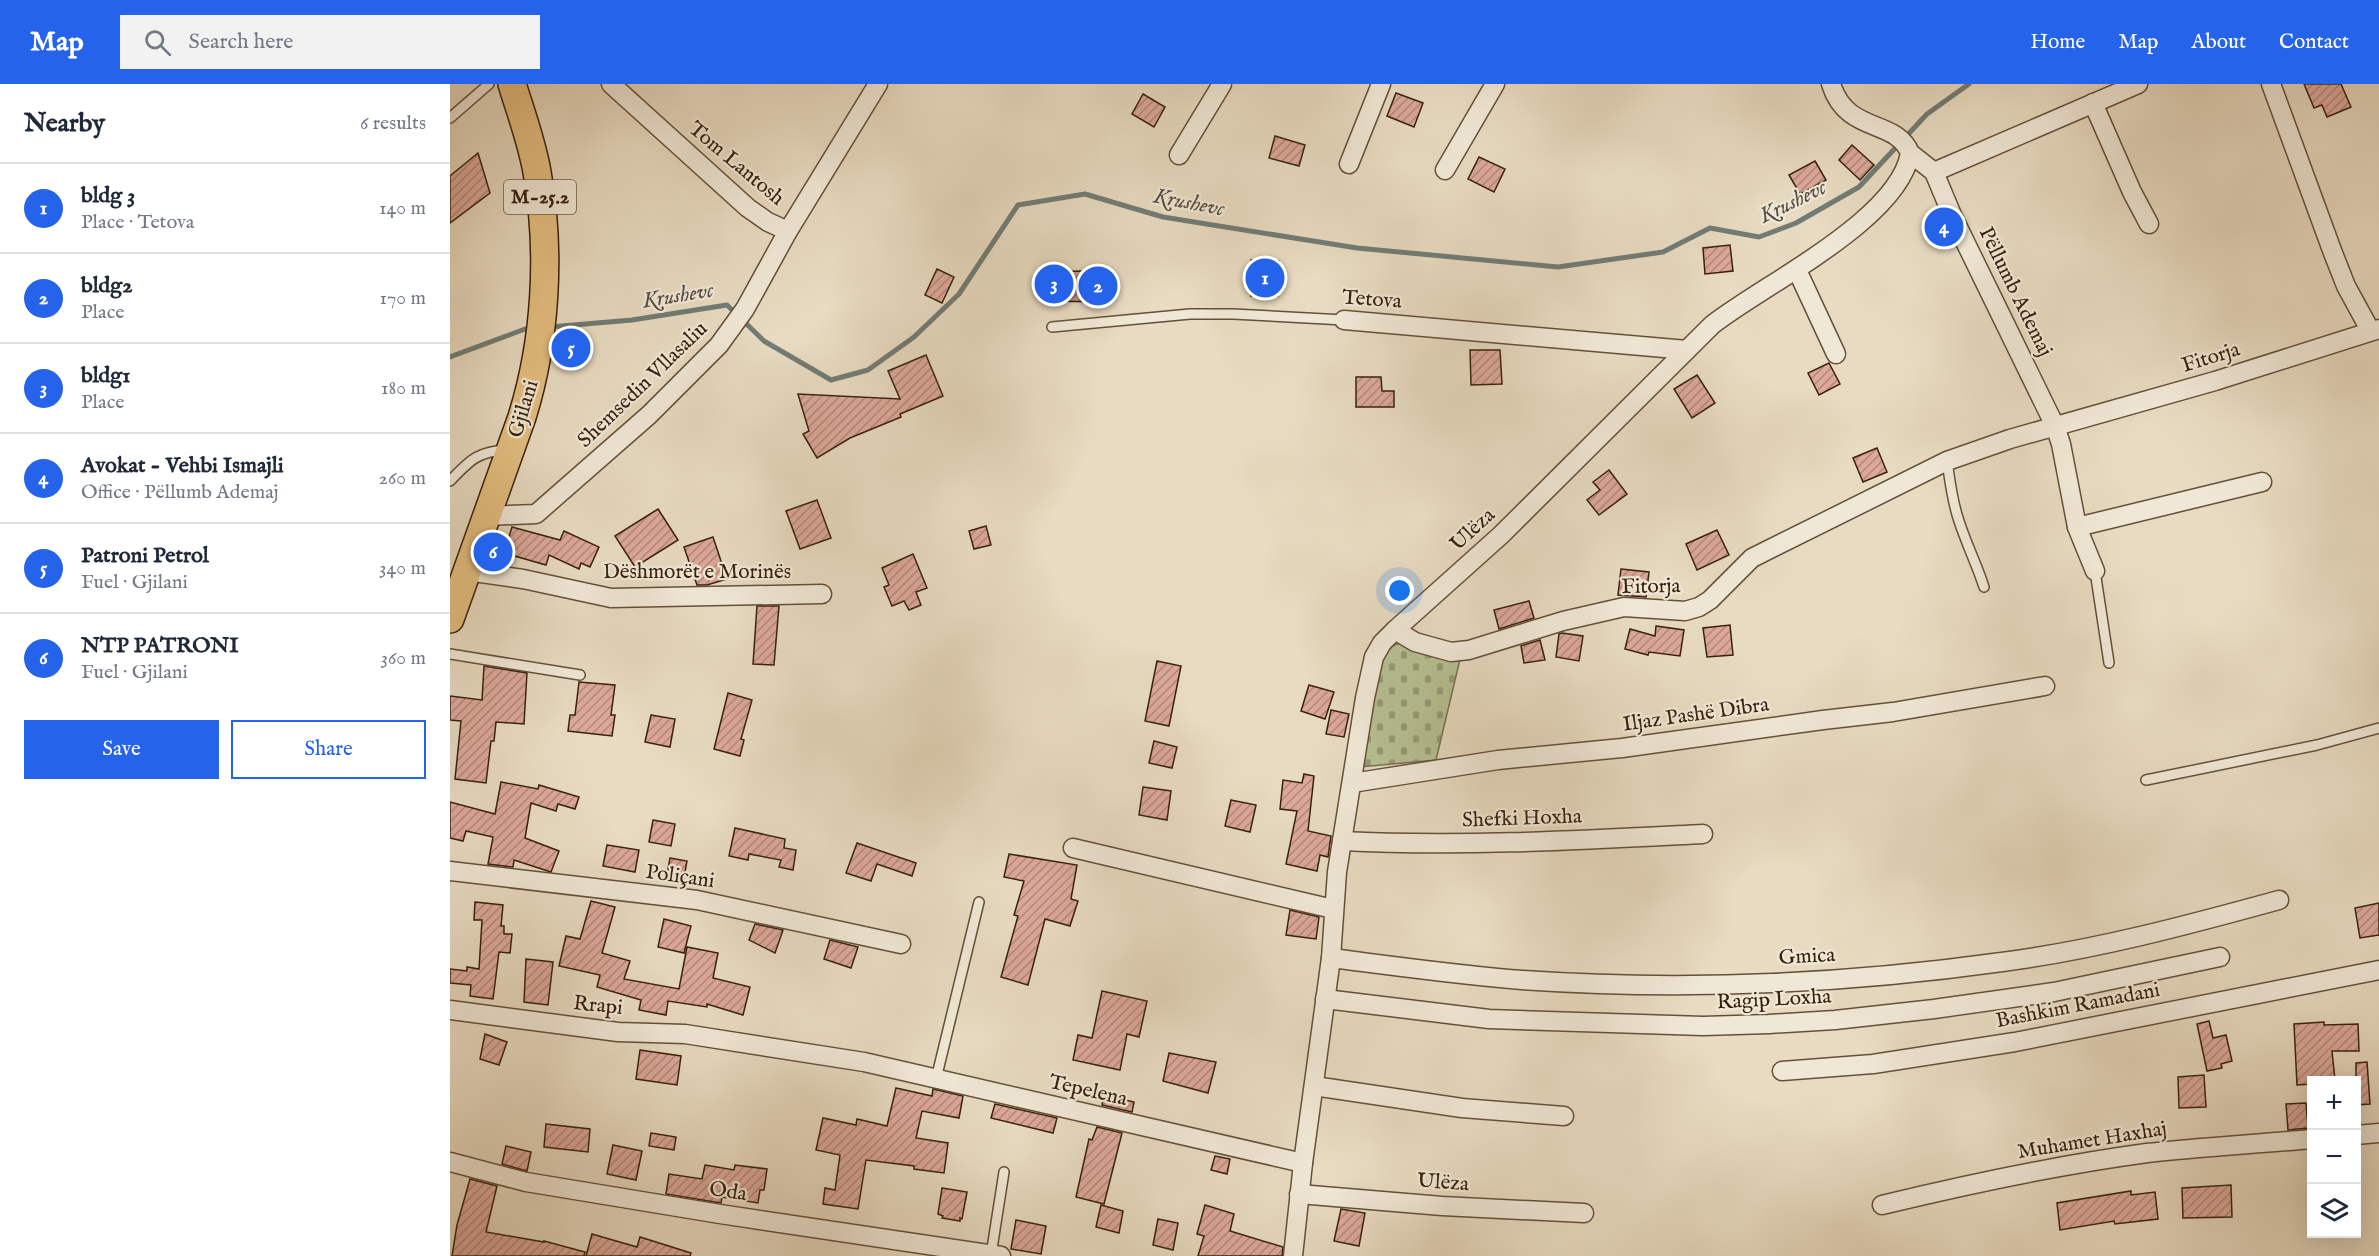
<!DOCTYPE html>
<html lang="en">
<head>
<meta charset="utf-8">
<style>
  :root { --surface:#fff; --page:#f2f2f3; --text:#1f2937; --muted:#747a83; --line:#e0e1e3; --accent:#2563eb }
  body { margin:0; font-family:"IM FELL English",serif; background:var(--page); color:var(--text) }
  .controls { position:absolute; right:18px; bottom:18px; display:grid; overflow:hidden; border-radius:0px; box-shadow:0 6px 24px #0002 }
  .controls button { width:54px; height:54px; display:grid; place-items:center; padding:0; border:0; border-bottom:2px solid var(--line); background:var(--surface); color:var(--text); font:30px sans-serif }
  .you { position:absolute; left:950px; top:507px; width:21px; height:21px; margin:-15px; border:4px solid #fff; border-radius:50%; background:#1a73e8; box-shadow:0 0 0 9px #1a73e833 }
  .badge { display:grid; place-items:center; width:39px; height:39px; border-radius:50%; background:var(--accent); color:#fff; font-size:20px; font-weight:700 }
  .pin { position:absolute; translate:-50% -50%; border:3px solid #fff; box-shadow:0 2px 6px #0006 }
  .list { margin:0; padding:0; list-style:none }
  h2 { display:flex; justify-content:space-between; align-items:center; height:78px; margin:0; padding:0 24px; font-size:26px }
  h2 small { font-size:20px; font-weight:400; color:var(--muted) }
  .list li { display:grid; grid-template-columns:39px 1fr auto; gap:18px; align-items:center; box-sizing:border-box; height:90px; padding:0 24px; border-top:2px solid var(--line) }
  .list b { display:block; font-size:22px; white-space:nowrap }
  .list p { margin:0; font-size:20px; white-space:nowrap; color:var(--muted) }
  .list em { font-size:20px; font-style:normal; color:var(--muted) }
  .actions { display:flex; gap:12px; padding:18px 24px }
  .actions a { flex:1; padding:14px 0; border:2px solid var(--accent); border-radius:0px; text-align:center; font-size:21px; color:var(--accent) }
  .actions .main { background:var(--accent); color:#fff }
  .icon { flex:none; width:33px; height:33px; fill:none; stroke:currentColor; stroke-width:2; stroke-linecap:round; stroke-linejoin:round }
  .map { position:relative; flex:none; width:1929px; height:1172px; overflow:hidden }
  header { display:flex; align-items:center; gap:36px; box-sizing:border-box; height:84px; padding:0 30px; background:var(--accent); color:#fff }
  header strong { font-size:28px }
  nav { display:flex; gap:33px; margin-inline-start:auto; font-size:21px }
  .search { width:420px; height:54px; background:var(--page); display:flex; align-items:center; gap:15px; box-sizing:border-box; padding:0 21px; border-radius:0px; color:var(--muted); font-size:22px }
  main { display:flex }
  aside { flex:1; background:var(--surface) }
  .map>svg:first-child { display:block }
</style>
</head>
<body>
<header>
<strong>Map</strong>
<div class="search"><svg class="icon" aria-label="search" viewBox="0 0 24 24"><circle cx="10" cy="10" r="6"/><path d="M15 15l6 6"/></svg>Search here</div>
<nav><a>Home</a><a>Map</a><a>About</a><a>Contact</a></nav>
</header>
<main>
<aside>
<h2>Nearby<small>6 results</small></h2>
<ul class="list">
<li><span class="badge">1</span><div><b>bldg 3</b><p>Place · Tetova</p></div><em>140 m</em></li>
<li><span class="badge">2</span><div><b>bldg2</b><p>Place</p></div><em>170 m</em></li>
<li><span class="badge">3</span><div><b>bldg1</b><p>Place</p></div><em>180 m</em></li>
<li><span class="badge">4</span><div><b>Avokat - Vehbi Ismajli</b><p>Office · Pëllumb Ademaj</p></div><em>260 m</em></li>
<li><span class="badge">5</span><div><b>Patroni Petrol</b><p>Fuel · Gjilani</p></div><em>340 m</em></li>
<li><span class="badge">6</span><div><b>NTP PATRONI</b><p>Fuel · Gjilani</p></div><em>360 m</em></li>
</ul>
<div class="actions"><a class="main">Save</a><a>Share</a></div>
</aside>
<div class="map">
<svg width="1929" height="1172" viewBox="0 0 1929 1172">
  <defs>
    <pattern id="cemetery-stones" width="16" height="16" patternUnits="userSpaceOnUse" patternTransform="scale(1.5)"><rect width="16" height="16" fill="#b6c092"/><path d="M2 7V4a2 2 0 0 1 4 0v3zM10 15v-3a2 2 0 0 1 4 0v3z" fill="#959c76"/></pattern>
    <pattern id="building-hatch" width="6" height="6" patternUnits="userSpaceOnUse" patternTransform="scale(1.5)"><rect width="6" height="6" fill="#dca89a"/><path d="M-1 1l2-2M0 6l6-6M5 7l2-2" fill="none" stroke="#b3887c"/></pattern>
  </defs>
  <rect width="100%" height="100%" fill="#e8dbc1"/>
  <filter id="stains"><feTurbulence type="fractalNoise" baseFrequency=".00333" numOctaves="4"/><feColorMatrix values="0 0 0 0 .2 0 0 0 0 .09 0 0 0 0 .02 0 0 0 .5 -.17"/></filter>
  <radialGradient id="worn" r=".72"><stop offset=".6" stop-color="#630" stop-opacity="0"/><stop offset="1" stop-color="#630" stop-opacity=".3"/></radialGradient>
  <!-- cemetery -->
  <polygon fill="url(#cemetery-stones)" stroke="#77704f" stroke-width="1.5" points="956,557 1011,571 986,676 910,683 912,664 935,564"/>
  <g fill="none" stroke-linecap="round" stroke-linejoin="round">
    <!-- stream -->
    <g stroke="#727c75" stroke-width="5">
      <polyline points="100,243 182,236 277,221 314,257 381,296 418,286 464,253 509,210 568,121 635,110 713,133 907,164 1108,183 1213,168 1260,144 1309,153 1346,139 1409,103 1477,30 1519,0"/>
      <polyline points="0,273 75,245 82,244"/>
    </g>
  </g>
  <!-- building -->
  <g fill="url(#building-hatch)" stroke="#38210c" stroke-width="1.5">
    <polygon points="1854,0 1891,0 1901,23 1877,33 1872,21 1864,24"/>
    <polygon points="946,9 973,19 964,43 937,32"/>
    <polygon points="693,10 715,23 704,43 682,30"/>
    <polygon points="825,52 855,61 849,82 819,74"/>
    <polygon points="1402,61 1424,81 1410,96 1389,76"/>
    <polygon points="28,69 40,109 0,139 0,92"/>
    <polygon points="1029,73 1055,85 1044,108 1018,95"/>
    <polygon points="1365,77 1376,96 1350,110 1339,91"/>
    <polygon points="1280,161 1283,187 1255,190 1253,164"/>
    <polygon points="801,176 829,177 828,212 801,212"/>
    <polygon points="487,185 504,193 492,219 475,211"/>
    <polygon points="634,187 662,188 661,218 594,217 594,188"/>
    <polygon points="1020,266 1050,266 1052,300 1021,301"/>
    <polygon points="476,271 493,312 450,330 451,333 400,354 367,374 353,350 359,347 348,310 450,315 438,287"/>
    <polygon points="1379,279 1390,300 1369,311 1358,289"/>
    <polygon points="1247,291 1265,319 1242,334 1224,305"/>
    <polygon points="906,293 931,293 932,307 944,307 944,323 906,323"/>
    <polygon points="1427,364 1437,388 1413,398 1403,374"/>
    <polygon points="1159,386 1177,410 1149,431 1137,416 1150,406 1143,398"/>
    <polygon points="367,416 381,454 350,465 336,427"/>
    <polygon points="208,425 228,456 185,483 165,452"/>
    <polygon points="536,442 541,461 524,465 519,447"/>
    <polygon points="62,443 110,456 114,447 149,463 140,483 131,479 129,485 99,471 96,481 54,469"/>
    <polygon points="1267,446 1279,471 1247,486 1236,460"/>
    <polygon points="263,453 277,495 257,501 247,501 234,463"/>
    <polygon points="463,470 477,504 466,508 471,521 459,526 454,517 442,522 434,503 439,501 432,484"/>
    <polygon points="1171,485 1199,488 1196,513 1168,511"/>
    <polygon points="1079,517 1084,534 1049,545 1044,526"/>
    <polygon points="307,522 329,522 324,581 303,580"/>
    <polygon points="1280,541 1283,571 1257,573 1253,544"/>
    <polygon points="1206,542 1234,546 1230,572 1199,568 1198,571 1175,565 1180,545 1205,552"/>
    <polygon points="1112,549 1133,552 1129,577 1106,573 1109,550"/>
    <polygon points="1090,556 1095,576 1074,579 1071,562"/>
    <polygon points="707,577 731,582 719,642 695,637"/>
    <polygon points="34,582 77,589 74,640 46,638 44,657 41,657 36,699 5,695 11,637 0,636 0,612 32,616"/>
    <polygon points="129,598 165,601 161,631 165,631 162,652 118,647 120,631 125,631"/>
    <polygon points="859,601 884,608 875,635 851,627"/>
    <polygon points="278,609 302,616 291,655 294,656 290,672 264,665"/>
    <polygon points="881,626 899,630 894,653 876,650"/>
    <polygon points="201,631 225,635 220,663 195,658"/>
    <polygon points="704,657 727,663 722,684 699,679"/>
    <polygon points="854,690 864,692 858,747 881,752 878,773 870,771 867,787 836,780 847,727 830,725 833,696 852,699"/>
    <polygon points="51,698 88,705 89,701 129,713 125,725 108,720 106,727 81,719 75,754 109,767 101,788 64,776 63,783 38,780 43,753 16,747 13,757 0,754 0,718 45,730"/>
    <polygon points="693,703 721,707 717,736 689,731"/>
    <polygon points="781,716 806,721 800,748 775,742"/>
    <polygon points="203,736 225,740 221,762 199,758"/>
    <polygon points="285,744 335,755 334,764 346,766 343,786 329,783 331,776 299,770 298,776 279,772"/>
    <polygon points="407,759 466,779 462,792 427,780 421,797 396,789"/>
    <polygon points="157,761 189,766 185,788 153,782"/>
    <polygon points="559,770 627,781 621,815 628,817 620,842 595,835 578,901 551,893 568,832 564,831 574,797 554,793"/>
    <polygon points="220,774 237,777 233,799 216,796"/>
    <polygon points="141,817 165,823 152,869 180,877 174,895 229,905 237,863 268,869 263,894 300,903 293,931 257,920 257,923 218,917 216,931 189,926 191,916 147,903 150,891 109,882 116,852 130,855"/>
    <polygon points="25,818 53,821 51,842 54,842 54,850 62,850 60,869 49,868 43,915 20,912 21,901 0,899 0,885 17,887 17,883 29,885 32,836 24,836"/>
    <polygon points="1929,819 1929,851 1910,854 1905,824"/>
    <polygon points="840,826 869,833 866,855 836,851"/>
    <polygon points="214,835 241,842 234,869 208,863"/>
    <polygon points="305,840 333,846 325,869 299,856"/>
    <polygon points="380,856 408,863 401,884 374,875"/>
    <polygon points="76,875 103,878 98,921 74,918"/>
    <polygon points="652,907 697,917 689,953 677,950 670,986 623,976 628,951 642,954"/>
    <polygon points="1759,937 1763,954 1776,951 1782,977 1771,980 1772,984 1757,987 1747,940"/>
    <polygon points="1874,938 1874,941 1908,940 1909,967 1882,967 1885,996 1862,996 1862,1000 1847,1001 1844,940"/>
    <polygon points="35,950 57,958 49,981 30,975"/>
    <polygon points="190,966 231,972 227,1001 186,995"/>
    <polygon points="719,969 766,978 758,1009 713,997"/>
    <polygon points="1917,978 1920,1020 1906,1021 1906,979"/>
    <polygon points="1754,991 1756,1023 1729,1024 1728,993"/>
    <polygon points="446,1004 482,1012 483,1005 513,1012 509,1034 472,1027 466,1054 498,1059 494,1089 464,1085 464,1082 416,1076 408,1125 373,1120 375,1104 385,1106 390,1071 366,1066 373,1034 406,1041 407,1035 437,1042"/>
    <polygon points="654,1011 684,1018 682,1028 652,1021"/>
    <polygon points="1856,1019 1858,1044 1838,1046 1836,1020"/>
    <polygon points="545,1020 607,1034 603,1049 541,1034"/>
    <polygon points="96,1040 140,1045 138,1068 94,1063"/>
    <polygon points="647,1043 672,1049 654,1120 626,1113 639,1055 642,1056"/>
    <polygon points="201,1049 226,1053 224,1066 199,1062"/>
    <polygon points="163,1061 192,1067 186,1096 157,1090"/>
    <polygon points="56,1062 81,1068 77,1087 52,1080"/>
    <polygon points="765,1072 780,1075 777,1090 761,1086"/>
    <polygon points="255,1081 284,1086 285,1081 317,1085 314,1106 310,1106 308,1119 272,1113 271,1119 216,1110 219,1090 252,1095"/>
    <polygon points="20,1095 47,1102 36,1148 94,1158 94,1157 135,1168 134,1172 2,1172 7,1141"/>
    <polygon points="1781,1101 1782,1133 1733,1134 1732,1104"/>
    <polygon points="492,1104 517,1108 512,1135 510,1134 510,1137 492,1134 493,1132 488,1130"/>
    <polygon points="1681,1107 1681,1111 1705,1108 1708,1135 1665,1140 1664,1137 1610,1146 1607,1119"/>
    <polygon points="651,1121 673,1127 669,1149 646,1143"/>
    <polygon points="755,1121 784,1130 780,1147 833,1163 832,1172 748,1172 754,1152 747,1150"/>
    <polygon points="891,1125 915,1129 909,1162 884,1157"/>
    <polygon points="708,1135 728,1139 723,1166 703,1161"/>
    <polygon points="566,1136 596,1142 591,1170 561,1165"/>
    <polygon points="142,1150 187,1163 190,1153 241,1169 240,1172 136,1172"/>
  </g>
  <g fill="none" stroke-linecap="round" stroke-linejoin="round">
    <defs>
      <g id="lane">
        <polyline points="0,34 39,0"/>
        <polyline points="602,243 740,230 783,230 894,236"/>
        <path d="M1497,377c3,20 5,40 12,60 7,22 18,44 25,66"/>
        <path d="M0,397c20,-21 28,-30 58,-31"/>
        <polyline points="1645,487 1659,579"/>
        <polyline points="0,570 130,591"/>
        <polyline points="1696,696 1867,661 1929,644"/>
        <polyline points="486,995 529,818"/>
        <polyline points="541,1171 554,1088"/>
      </g>
      <g id="street">
        <polyline points="161,0 298,124 318,138 338,147"/>
        <polyline points="1821,0 1883,169 1896,202 1920,246"/>
        <polyline points="1643,19 1682,108 1699,140"/>
        <polyline points="1460,69 1484,88 1502,131 1605,342 1611,360 1627,443 1645,487"/>
        <polyline points="729,71 772,0"/>
        <polyline points="899,80 931,0"/>
        <polyline points="995,86 1045,0"/>
        <polyline points="1484,88 1688,0"/>
        <polyline points="1347,186 1386,270"/>
        <polyline points="894,236 1237,266"/>
        <polyline points="36,432 86,430 199,331 269,261 295,225 338,147 428,0"/>
        <polyline points="1627,443 1812,398"/>
        <polyline points="17,487 73,495 161,514 372,510"/>
        <polyline points="945,546 965,558 1001,568 1019,566 1113,537 1174,523 1235,527 1249,523 1260,516 1302,474 1497,377 1560,355 1765,297 1929,245"/>
        <polyline points="902,699 1048,676 1172,664 1373,636 1443,628 1595,602"/>
        <path d="M892,757c121,6 241,-1 361,-7"/>
        <polyline points="623,764 883,825"/>
        <polyline points="0,787 247,816 451,860"/>
        <path d="M881,874c63,8 127,17 191,22 159,11 322,4 480,-18 93,-12 186,-37 277,-62"/>
        <polyline points="875,915 1039,935 1253,942 1319,940 1385,936 1484,925 1604,908 1770,873"/>
        <polyline points="0,926 168,948 235,950 414,978 853,1079"/>
        <polyline points="1332,987 1423,980 1565,958 1929,886"/>
        <polyline points="864,1002 1012,1024 1114,1032"/>
        <polyline points="1906,1051 1929,1049"/>
        <polyline points="0,1078 76,1098 270,1130 551,1172"/>
        <polyline points="849,1110 992,1122 1134,1129"/>
        <path d="M1432,1121c87,-21 176,-40 265,-52 55,-6 110,-9 165,-14"/>
        <path d="M843,1172l10,-93 28,-205 6,-86 28,-174 9,-41 8,-14 13,-13 106,-95 211,-210c52,-41 187,-105 198,-172 -14,-35 -63,-18 -79,-69"/>
      </g>
      <path id="primary" d="M0,535l72,-202c24,-77 29,-165 15,-245 -5,-29 -16,-59 -25,-88"/>
    </defs>
    <!-- lane casing -->
    <use href="#lane" stroke="#645039" stroke-width="12"/>
    <!-- street casing -->
    <use href="#street" stroke="#645039" stroke-width="21"/>
    <!-- primary casing -->
    <use href="#primary" stroke="#38210c" stroke-width="30"/>
    <!-- lane -->
    <use href="#lane" stroke="#f0e8d7" stroke-width="9"/>
    <!-- street -->
    <use href="#street" stroke="#f0e8d7" stroke-width="18"/>
    <!-- primary -->
    <use href="#primary" stroke="#e4be80" stroke-width="27"/>
  </g>
  <g text-anchor="middle" dominant-baseline="central" stroke-width="4.5" stroke-linejoin="round" paint-order="stroke">
    <!-- shield labels -->
    <rect fill="#f0e8d7" stroke="#6f5d49" stroke-width="1.5" x="54" y="96" width="72" height="34" rx="4.5"/>
    <g font-size="20" font-weight="bold" fill="#38210c">
      <text x="90" y="113">M-25.2</text>
    </g>
    <!-- street labels -->
    <g font-size="21" fill="#38210c" stroke="#f0e8d7">
      <text transform="translate(286 80) rotate(40)">Tom Lantosh</text>
      <text transform="translate(1565 208) rotate(64)">Pëllumb Ademaj</text>
      <text transform="translate(922 216) rotate(4)">Tetova</text>
      <text transform="translate(1761 274) rotate(-17)">Fitorja</text>
      <text transform="translate(193 301) rotate(-44)">Shemsedin Vllasaliu</text>
      <text transform="translate(74 325) rotate(-73)">Gjilani</text>
      <text transform="translate(1023 446) rotate(-43)">Ulëza</text>
      <text x="247" y="488">Dëshmorët e Morinës</text>
      <text transform="translate(1201 503) rotate(-1)">Fitorja</text>
      <text transform="translate(1246 631) rotate(-8)">Iljaz Pashë Dibra</text>
      <text transform="translate(1072 735) rotate(-2)">Shefki Hoxha</text>
      <text transform="translate(230 793) rotate(8)">Poliçani</text>
      <text transform="translate(1357 873) rotate(-3)">Gmica</text>
      <text transform="translate(1324 916) rotate(-3)">Ragip Loxha</text>
      <text transform="translate(148 922) rotate(6)">Rrapi</text>
      <text transform="translate(1628 922) rotate(-11)">Bashkim Ramadani</text>
      <text transform="translate(638 1007) rotate(13)">Tepelena</text>
      <text transform="translate(1642 1057) rotate(-9)">Muhamet Haxhaj</text>
      <text transform="translate(993 1099) rotate(4)">Ulëza</text>
      <text transform="translate(278 1108) rotate(9)">Oda</text>
    </g>
    <!-- water labels -->
    <g font-size="22" font-style="italic" fill="#554f41" stroke="#f0e8d7">
      <text transform="translate(1343 118) rotate(-26)">Krushevc</text>
      <text transform="translate(739 119) rotate(11)">Krushevc</text>
      <text transform="translate(228 212) rotate(-9)">Krushevc</text>
    </g>
  </g>
  <rect width="100%" height="100%" filter="url(#stains)"/>
  <rect width="100%" height="100%" fill="url(#worn)"/>
</svg>
<div class="controls">
<button>+</button>
<button>−</button>
<button><svg class="icon" aria-label="layers" viewBox="0 0 24 24"><path d="M12 4l9 5-9 5-9-5zM3 14l9 5 9-5"/></svg></button>
</div>
<div class="you"></div>
<div class="pin badge" style="left:815px;top:194px">1</div>
<div class="pin badge" style="left:648px;top:202px">2</div>
<div class="pin badge" style="left:604px;top:200px">3</div>
<div class="pin badge" style="left:1494px;top:143px">4</div>
<div class="pin badge" style="left:121px;top:264px">5</div>
<div class="pin badge" style="left:43px;top:468px">6</div>
</div>
</main>
</body>
</html>
